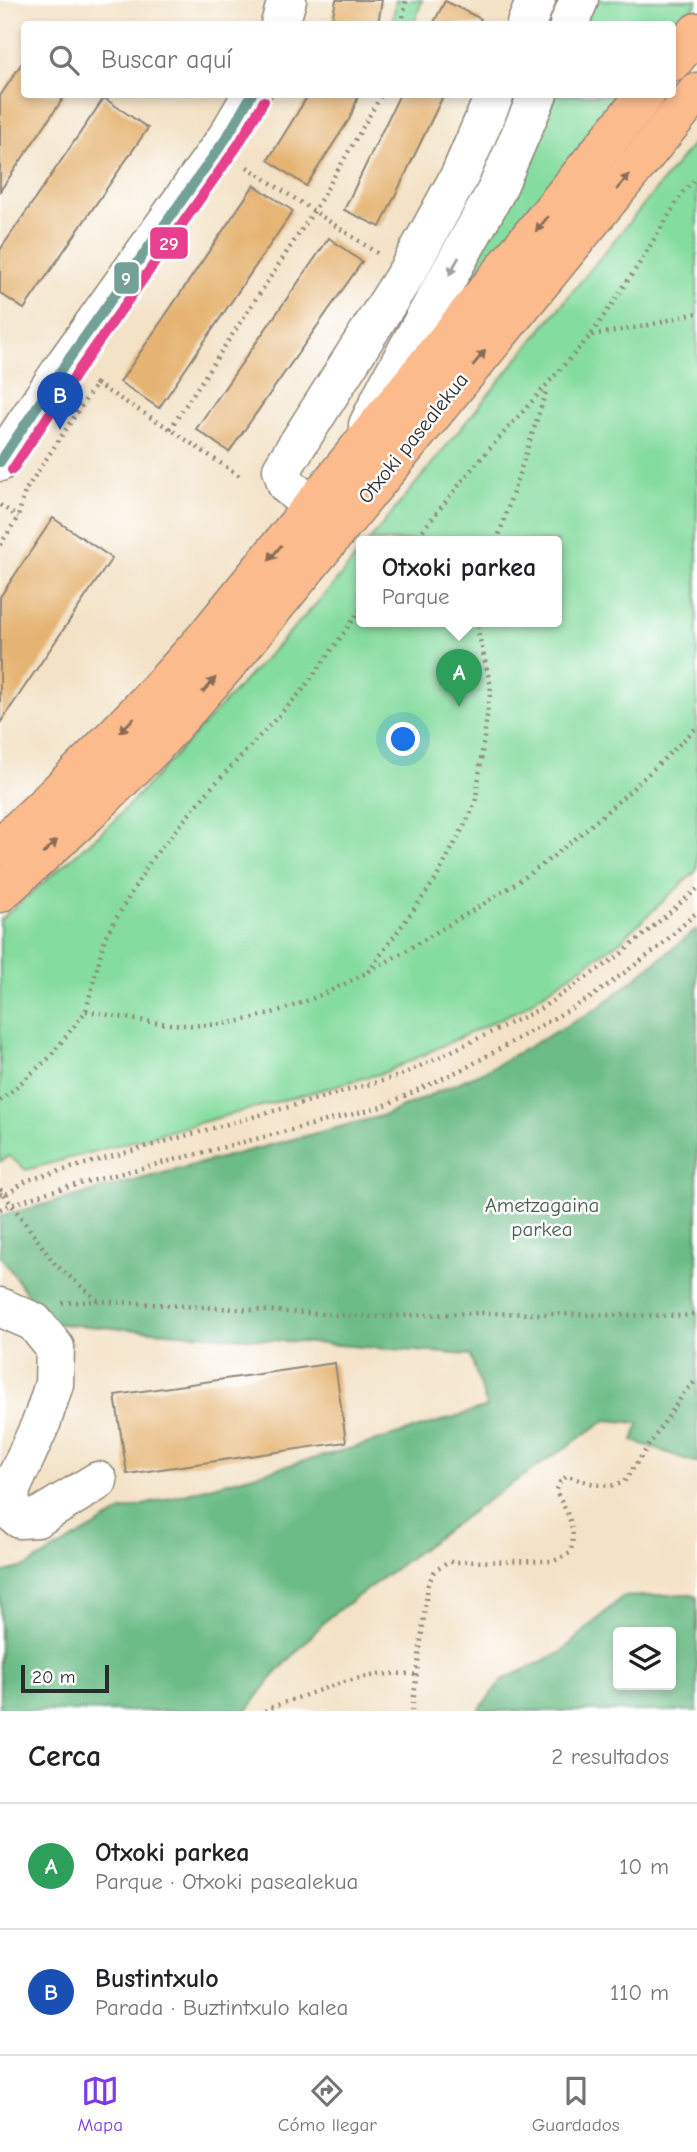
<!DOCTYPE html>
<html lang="es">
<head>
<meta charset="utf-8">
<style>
  :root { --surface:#fff; --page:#f2f2f2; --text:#202124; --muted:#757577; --line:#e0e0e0; --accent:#7c3aed }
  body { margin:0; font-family:"Comic Neue",sans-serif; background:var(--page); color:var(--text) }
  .controls { position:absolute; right:21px; bottom:21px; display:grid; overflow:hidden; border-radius:7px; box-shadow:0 4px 10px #0003 }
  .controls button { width:63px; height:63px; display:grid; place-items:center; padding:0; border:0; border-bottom:2px solid var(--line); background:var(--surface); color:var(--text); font:35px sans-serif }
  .scale { position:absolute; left:21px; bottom:18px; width:88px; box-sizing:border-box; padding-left:7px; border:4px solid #2b2b2b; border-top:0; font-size:19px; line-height:24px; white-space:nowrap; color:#2b2b2b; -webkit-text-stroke:5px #fff; paint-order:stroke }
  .you { position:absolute; left:404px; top:740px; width:24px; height:24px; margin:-18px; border:5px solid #fff; border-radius:50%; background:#1a73e8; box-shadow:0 0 0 10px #1a73e833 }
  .badge { display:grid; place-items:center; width:46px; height:46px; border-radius:50%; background:var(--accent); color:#fff; font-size:23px; font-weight:700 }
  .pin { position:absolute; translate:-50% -58px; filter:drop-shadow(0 2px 4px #0008) }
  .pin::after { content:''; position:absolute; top:37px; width:24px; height:21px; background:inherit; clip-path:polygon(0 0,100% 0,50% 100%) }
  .popup { position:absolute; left:356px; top:536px; width:206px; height:91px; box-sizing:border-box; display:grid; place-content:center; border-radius:7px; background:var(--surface); filter:drop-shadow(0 2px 5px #0005); font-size:23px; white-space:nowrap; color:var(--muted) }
  .popup b { font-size:26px; color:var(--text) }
  .popup::after { content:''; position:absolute; left:50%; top:100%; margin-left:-14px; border:14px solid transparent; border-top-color:var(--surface) }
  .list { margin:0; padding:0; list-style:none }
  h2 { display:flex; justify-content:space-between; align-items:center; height:91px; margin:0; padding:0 28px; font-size:30px }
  h2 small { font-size:23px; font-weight:400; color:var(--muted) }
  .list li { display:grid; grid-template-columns:46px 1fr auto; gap:21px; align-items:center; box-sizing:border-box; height:126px; padding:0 28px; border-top:2px solid var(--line) }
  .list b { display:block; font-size:26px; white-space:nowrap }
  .list p { margin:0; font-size:23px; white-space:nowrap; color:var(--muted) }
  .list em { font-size:23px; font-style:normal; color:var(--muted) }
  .icon { flex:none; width:38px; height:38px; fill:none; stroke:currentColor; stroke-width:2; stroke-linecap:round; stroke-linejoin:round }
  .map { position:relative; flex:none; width:697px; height:1711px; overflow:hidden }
  .search { position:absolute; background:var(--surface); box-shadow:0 4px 10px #0003; left:21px; right:21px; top:21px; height:77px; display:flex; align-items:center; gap:18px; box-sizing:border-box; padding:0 24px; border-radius:7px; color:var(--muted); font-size:26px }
  .sheet { height:343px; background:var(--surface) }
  nav { display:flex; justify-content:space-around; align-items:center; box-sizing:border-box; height:98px; border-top:2px solid var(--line); background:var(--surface); font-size:19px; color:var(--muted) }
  nav a { display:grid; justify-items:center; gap:4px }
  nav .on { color:var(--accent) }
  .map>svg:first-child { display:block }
</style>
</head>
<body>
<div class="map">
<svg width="697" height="1711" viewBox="0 0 697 1711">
  <rect width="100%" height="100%" fill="#fff"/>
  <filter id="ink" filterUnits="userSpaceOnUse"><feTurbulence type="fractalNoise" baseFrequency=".0143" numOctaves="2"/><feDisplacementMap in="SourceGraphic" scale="14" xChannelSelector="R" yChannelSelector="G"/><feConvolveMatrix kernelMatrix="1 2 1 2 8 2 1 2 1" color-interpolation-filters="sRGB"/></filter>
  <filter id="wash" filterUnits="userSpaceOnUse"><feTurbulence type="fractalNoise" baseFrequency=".00686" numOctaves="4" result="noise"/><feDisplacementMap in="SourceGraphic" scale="28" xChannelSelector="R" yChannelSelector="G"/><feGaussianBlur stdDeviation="1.57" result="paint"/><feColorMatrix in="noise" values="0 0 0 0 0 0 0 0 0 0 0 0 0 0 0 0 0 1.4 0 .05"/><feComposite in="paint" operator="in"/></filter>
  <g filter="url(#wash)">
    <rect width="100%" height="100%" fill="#f3e2c6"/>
    <!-- green -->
    <g fill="#85dc9f" stroke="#588465" stroke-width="2">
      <polygon points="396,0 422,0 414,24 392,24"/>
      <polygon points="587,0 697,0 697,3 673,34 672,24 578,24"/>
      <polygon points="550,95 624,95 445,315"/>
      <polygon points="697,139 697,870 619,942 521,1009 386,1072 26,1170 9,1156 0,1162 0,920 111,824 329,590 361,551 361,621 557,621 557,541 369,541"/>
    </g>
    <!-- forest -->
    <g fill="#6cbc86" stroke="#4c7458" stroke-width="2" fill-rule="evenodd">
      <polygon points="697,929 697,1463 633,1441 639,1423 606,1420 488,1500 328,1618 271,1679 247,1711 0,1711 0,1573 25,1567 122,1511 363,1445 487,1407 470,1355 47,1323 0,1255 0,1216 385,1115 487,1070 598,1008"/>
      <path d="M688,1594l9,3v114h-219l24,-31 58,-27 62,-56zM618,1632h53v53h-53z"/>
    </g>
    <g id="blocks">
      <!-- building -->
      <g fill="#e5b472">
        <polygon points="336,0 382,0 378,24 331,24"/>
        <polygon points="445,1 481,19 478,24 433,24"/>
        <polygon points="24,60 24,94 66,94 0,191 0,96"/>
        <polygon points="309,94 359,94 350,118 306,186 268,160"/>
        <polygon points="400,94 444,94 380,227 344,210"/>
        <polygon points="104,98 148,128 24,309 0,293 0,250"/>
        <polygon points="254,185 293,211 159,408 120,382"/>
        <polygon points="329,238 362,262 229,452 196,429"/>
        <polygon points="53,518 112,558 0,723 0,597"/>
        <polygon points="335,1363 346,1442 127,1474 115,1395"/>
      </g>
    </g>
  </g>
  <g filter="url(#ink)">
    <use href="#blocks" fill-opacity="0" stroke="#8f8678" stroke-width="2"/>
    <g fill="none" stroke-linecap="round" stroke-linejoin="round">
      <defs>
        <g id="minor">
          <polyline points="280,24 287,0"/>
          <polyline points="526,24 536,0"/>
          <polyline points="569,24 579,0"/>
          <polyline points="368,425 388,384 496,191 538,94"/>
          <polyline points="0,462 66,363 227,137 252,94"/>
          <polyline points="312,507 287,485 282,469 407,272 460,175 495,94"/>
          <polyline points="0,1307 34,1322 55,1348 54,1384 42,1421 11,1489 10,1511 20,1519 37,1518 98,1481"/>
        </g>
        <g id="major">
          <polyline points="672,62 697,32"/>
          <path d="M0,847c73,-67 141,-136 206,-210l440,-543"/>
          <polyline points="0,893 87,814 154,747 231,660 697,92"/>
        </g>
      </defs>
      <!-- minor casing -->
      <use href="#minor" stroke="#8f8678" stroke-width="41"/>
      <!-- major casing -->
      <use href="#major" stroke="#8f8678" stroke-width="41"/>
      <!-- path -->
      <g stroke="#8f8678" stroke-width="4.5" stroke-dasharray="2 5" stroke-linecap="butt">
        <polyline points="402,24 406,0"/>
        <polyline points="247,167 380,255"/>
        <polyline points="592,335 645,326 697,313"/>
        <polyline points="96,384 170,429 241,477"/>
        <polyline points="170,429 314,211 382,94"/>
        <polyline points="0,505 18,517"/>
        <polyline points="414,541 476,464 591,335 639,264 683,192 697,177"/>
        <polyline points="497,541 547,389"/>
        <polyline points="0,545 18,517 25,491 96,384 93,382"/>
        <polyline points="368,972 436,879 475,805 491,686 478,631 480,621"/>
        <path d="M86,1011c47,8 95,19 142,12 68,-10 136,-47 194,-82 42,-26 86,-50 125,-80 53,-41 102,-87 150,-134"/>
        <polyline points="0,1101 49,1058 86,1011 105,937 151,860 211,788 302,691 361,609"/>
        <polyline points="0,1189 55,1264 98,1301"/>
        <polyline points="0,1194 5,1195 28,1180 399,1076 540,1009 621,954 697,889"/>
        <polyline points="0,1209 48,1192 381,1107 469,1066 590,998 658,948 697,912"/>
        <polyline points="62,1303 98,1301 375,1317 477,1313 683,1316 697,1313"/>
        <path d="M265,1711c12,-7 27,-11 41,-16 38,-14 71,-25 112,-20"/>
        <path d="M412,1711l16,-126 6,-13 13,-10 107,-1 16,-8c8,-25 -3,-40 -14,-62l4,-9 7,-6c18,5 40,15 57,6l60,-89 13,-14"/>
      </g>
      <!-- minor -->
      <use href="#minor" stroke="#fff" stroke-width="38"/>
      <!-- major -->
      <use href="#major" stroke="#fbbb8d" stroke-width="38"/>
      <defs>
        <polyline id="bus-1" points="0,462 66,363 227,137 252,94"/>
        <polyline id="bus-2" points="12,470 78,371 238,145 264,101"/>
      </defs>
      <!-- bus-1 casing -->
      <use href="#bus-1" stroke="#fff" stroke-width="16"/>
      <!-- bus-2 casing -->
      <use href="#bus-2" stroke="#fff" stroke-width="16"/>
      <!-- bus-1 -->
      <use href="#bus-1" stroke="#73a198" stroke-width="10"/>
      <!-- bus-2 -->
      <use href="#bus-2" stroke="#e73f8d" stroke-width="10"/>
    </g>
    <!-- one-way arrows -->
    <defs><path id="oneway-solid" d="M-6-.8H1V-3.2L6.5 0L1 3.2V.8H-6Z" transform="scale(1.75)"/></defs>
    <g fill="#896c57">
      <use href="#oneway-solid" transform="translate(623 182) rotate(-51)"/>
      <use href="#oneway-solid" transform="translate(542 224) rotate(129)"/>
      <use href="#oneway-solid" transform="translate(479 358) rotate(-51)"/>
      <use href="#oneway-solid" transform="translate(275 553) rotate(129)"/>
      <use href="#oneway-solid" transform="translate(209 685) rotate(-48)"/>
      <use href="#oneway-solid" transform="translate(127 725) rotate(135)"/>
      <use href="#oneway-solid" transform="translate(50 847) rotate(-43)"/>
    </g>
    <use fill="#a0a0a0" href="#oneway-solid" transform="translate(454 266) rotate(119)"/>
  </g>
  <g text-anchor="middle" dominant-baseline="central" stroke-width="5" stroke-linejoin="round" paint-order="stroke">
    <!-- street labels -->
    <g font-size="21" fill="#2b2b2b" stroke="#fff">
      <text transform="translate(413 438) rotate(-51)">Otxoki pasealekua</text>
    </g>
    <!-- park labels -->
    <g font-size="21" fill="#46604e" stroke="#fff">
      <text x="542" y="1205">Ametzagaina<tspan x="542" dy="24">parkea</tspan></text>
    </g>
  </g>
  <g stroke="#fff" stroke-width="2.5">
    <rect x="149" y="226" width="40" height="34" rx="7" fill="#e73f8d"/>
    <rect x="113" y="261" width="27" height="34" rx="7" fill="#73a198"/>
  </g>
  <g font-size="19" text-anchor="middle" font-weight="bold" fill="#fff">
    <text x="169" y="250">29</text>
    <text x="126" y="285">9</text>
  </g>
</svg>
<div class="controls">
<button><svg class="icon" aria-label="layers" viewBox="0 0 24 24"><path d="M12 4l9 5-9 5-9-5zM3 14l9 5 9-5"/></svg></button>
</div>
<div class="scale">20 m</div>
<div class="you"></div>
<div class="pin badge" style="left:459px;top:707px;background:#2e9e5b">A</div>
<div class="popup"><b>Otxoki parkea</b>Parque</div>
<div class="pin badge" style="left:60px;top:430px;background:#1a4fb4">B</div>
<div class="search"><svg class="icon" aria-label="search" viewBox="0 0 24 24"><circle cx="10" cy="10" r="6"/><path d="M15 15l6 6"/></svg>Buscar aquí</div>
</div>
<section class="sheet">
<h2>Cerca<small>2 resultados</small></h2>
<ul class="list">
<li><span class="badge" style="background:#2e9e5b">A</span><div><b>Otxoki parkea</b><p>Parque · Otxoki pasealekua</p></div><em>10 m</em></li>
<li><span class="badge" style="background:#1a4fb4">B</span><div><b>Bustintxulo</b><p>Parada · Buztintxulo kalea</p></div><em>110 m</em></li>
</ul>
</section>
<nav>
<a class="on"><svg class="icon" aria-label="map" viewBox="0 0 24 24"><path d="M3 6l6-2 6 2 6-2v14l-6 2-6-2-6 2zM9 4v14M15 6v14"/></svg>Mapa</a>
<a><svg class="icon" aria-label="directions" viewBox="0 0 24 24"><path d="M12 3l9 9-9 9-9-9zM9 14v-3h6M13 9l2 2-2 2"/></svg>Cómo llegar</a>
<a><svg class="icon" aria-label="saved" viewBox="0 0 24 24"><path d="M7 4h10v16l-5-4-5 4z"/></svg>Guardados</a>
</nav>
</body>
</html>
